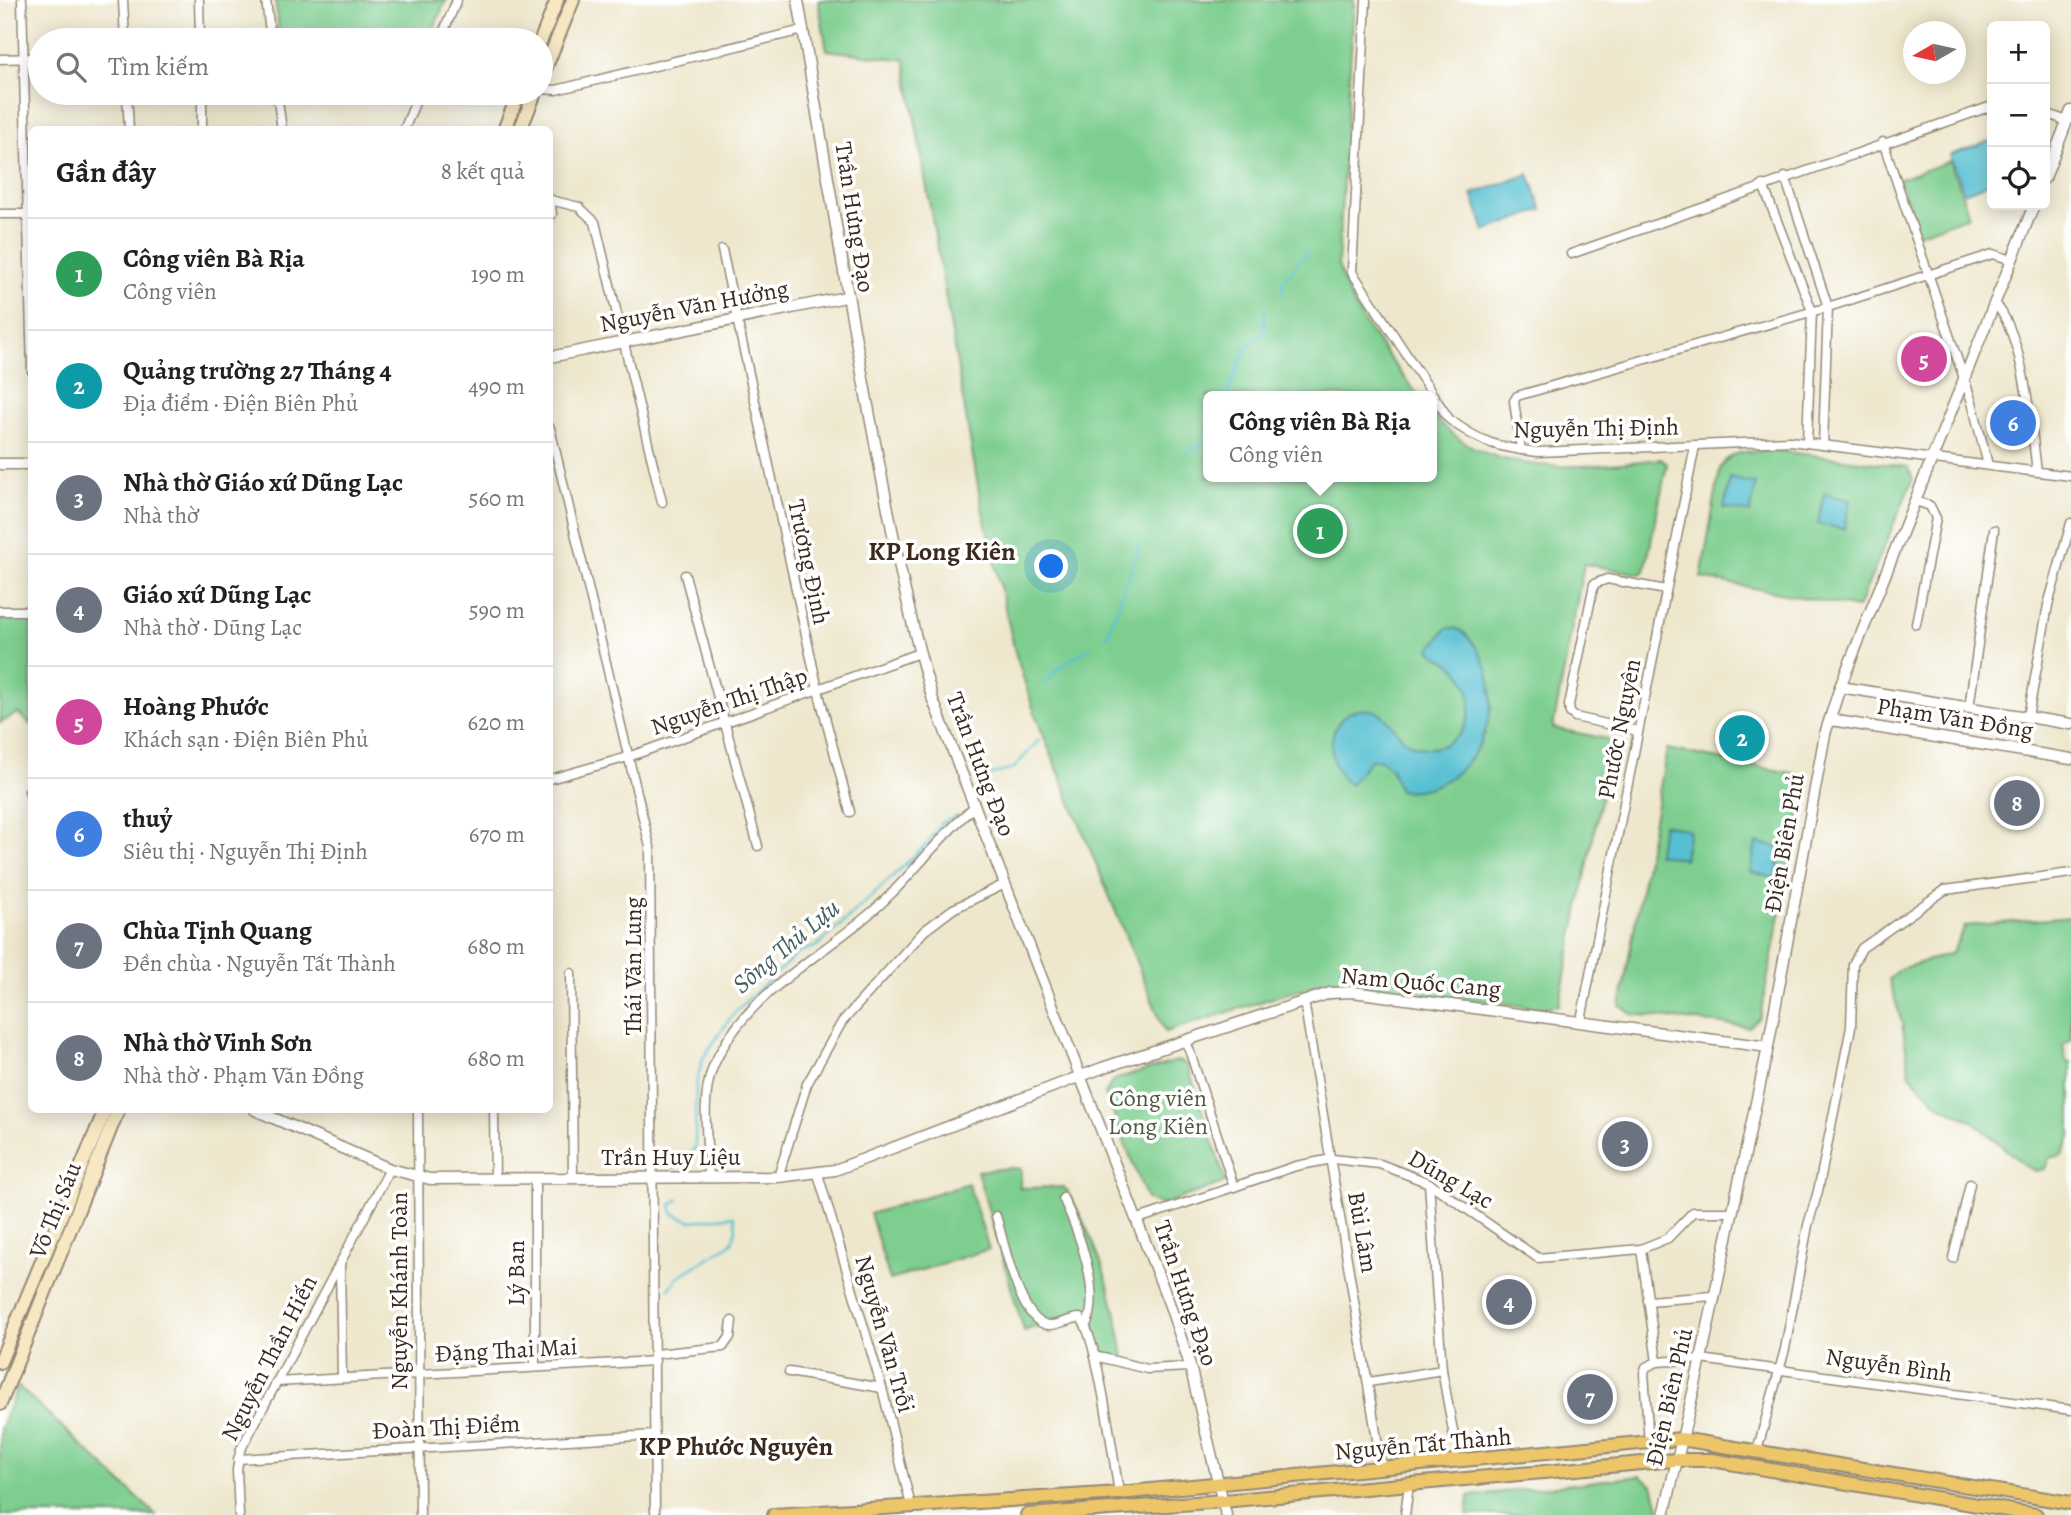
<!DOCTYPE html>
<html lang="vi">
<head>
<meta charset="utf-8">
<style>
  :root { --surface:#fff; --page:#f6f6f6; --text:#202124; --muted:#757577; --line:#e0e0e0; --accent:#2563eb }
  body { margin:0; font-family:Alegreya,serif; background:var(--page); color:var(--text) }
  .controls { position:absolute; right:21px; top:21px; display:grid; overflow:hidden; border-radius:10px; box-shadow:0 4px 18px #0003 }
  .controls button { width:63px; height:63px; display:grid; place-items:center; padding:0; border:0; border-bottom:2px solid var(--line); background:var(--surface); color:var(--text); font:35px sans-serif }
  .compass { position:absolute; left:1903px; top:21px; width:63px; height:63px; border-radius:50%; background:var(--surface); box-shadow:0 4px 18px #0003; rotate:261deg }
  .you { position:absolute; left:1052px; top:567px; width:24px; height:24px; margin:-18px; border:5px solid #fff; border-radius:50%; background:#1a73e8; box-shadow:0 0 0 10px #1a73e833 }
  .badge { display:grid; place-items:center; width:46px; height:46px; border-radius:50%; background:var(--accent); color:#fff; font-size:23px; font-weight:700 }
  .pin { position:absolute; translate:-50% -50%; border:4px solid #fff; box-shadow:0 2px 7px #0006 }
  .popup { position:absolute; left:1203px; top:391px; width:234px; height:91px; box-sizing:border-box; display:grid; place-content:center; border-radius:10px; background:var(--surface); filter:drop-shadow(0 2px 5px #0005); font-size:23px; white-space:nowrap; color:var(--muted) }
  .popup b { font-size:26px; color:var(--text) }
  .popup::after { content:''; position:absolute; left:50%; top:100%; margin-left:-14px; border:14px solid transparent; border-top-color:var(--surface) }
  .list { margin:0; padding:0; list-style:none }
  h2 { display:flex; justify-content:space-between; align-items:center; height:91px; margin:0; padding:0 28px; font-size:30px }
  h2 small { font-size:23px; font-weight:400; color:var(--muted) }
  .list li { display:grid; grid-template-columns:46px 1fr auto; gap:21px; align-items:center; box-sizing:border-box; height:112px; padding:0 28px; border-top:2px solid var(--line) }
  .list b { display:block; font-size:26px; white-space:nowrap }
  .list p { margin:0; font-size:23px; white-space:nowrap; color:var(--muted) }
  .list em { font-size:23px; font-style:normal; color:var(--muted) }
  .icon { flex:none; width:38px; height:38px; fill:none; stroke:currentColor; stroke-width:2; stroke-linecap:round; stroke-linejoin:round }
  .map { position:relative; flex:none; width:2071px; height:1515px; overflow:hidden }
  .search { position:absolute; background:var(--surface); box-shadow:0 4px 18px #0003; left:28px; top:28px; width:525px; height:77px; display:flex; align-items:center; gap:18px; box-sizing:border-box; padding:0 24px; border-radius:38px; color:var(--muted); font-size:26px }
  .panel { position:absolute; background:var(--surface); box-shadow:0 4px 18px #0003; left:28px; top:126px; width:525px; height:987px; border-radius:10px }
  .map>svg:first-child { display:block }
</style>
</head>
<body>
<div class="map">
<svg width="2071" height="1515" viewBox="0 0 2071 1515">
  <rect width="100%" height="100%" fill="#fff"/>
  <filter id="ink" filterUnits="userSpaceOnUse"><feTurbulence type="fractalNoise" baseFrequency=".0143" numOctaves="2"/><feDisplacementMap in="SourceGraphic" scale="14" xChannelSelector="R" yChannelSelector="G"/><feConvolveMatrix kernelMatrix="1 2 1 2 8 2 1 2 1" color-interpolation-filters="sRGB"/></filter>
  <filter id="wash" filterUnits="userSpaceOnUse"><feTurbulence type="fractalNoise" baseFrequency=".00686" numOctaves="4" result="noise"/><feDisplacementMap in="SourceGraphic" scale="28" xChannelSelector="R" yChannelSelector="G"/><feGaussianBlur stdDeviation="1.57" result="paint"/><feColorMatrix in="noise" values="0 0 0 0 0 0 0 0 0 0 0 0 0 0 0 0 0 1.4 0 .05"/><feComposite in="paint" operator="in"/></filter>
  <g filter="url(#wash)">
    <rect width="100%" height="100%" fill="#eee7cd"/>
    <!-- green -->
    <g fill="#7dce8f" stroke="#5c7c56" stroke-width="2">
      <polygon points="275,0 446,0 430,37 425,40 280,40"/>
      <path d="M818,0h536l-16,265c14,50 49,90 81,131h-211v81h224v-64c53,69 153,54 229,46l6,5 -22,107 -5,3 -56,-10 -31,164 54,11 5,6 -53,260 -19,3 -220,-25 -155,49 -129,-315 -21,-65 -35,-154 -75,-438 -78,-10z"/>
      <polygon points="1950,161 1969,216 1918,234 1899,179"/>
      <path d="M1771,450l137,17 5,12 -55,129 -157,-30 19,-109c10,-21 30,-17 51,-19z"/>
      <polygon points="0,619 31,619 31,725 18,713 0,723"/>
      <polygon points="1667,749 1807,776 1760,1017 1749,1027 1632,1014 1620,1006"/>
      <polygon points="2071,917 2071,1040 2063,1045 2066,1061 2071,1063 2071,1137 2062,1155 2049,1158 2045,1169 2035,1171 2025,1166 1974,1122 1939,1105 1910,1075 1902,1023 1889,979 1900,969 1952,953 1965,926"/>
      <polygon points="1177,1061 1187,1064 1226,1182 1162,1205 1147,1199 1105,1093 1113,1080"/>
      <path d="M1011,1168l10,1 -1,19 44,-1c32,49 52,112 60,171l-27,-7 -9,-42 -64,22 -47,-160z"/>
      <polygon points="968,1183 989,1249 890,1280 870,1214"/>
      <polygon points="18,1386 155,1514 156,1515 0,1515 0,1429"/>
      <polygon points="1640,1476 1653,1485 1659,1507 1658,1515 1467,1515 1469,1496"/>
    </g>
    <!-- water -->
    <g fill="#56c0d2" stroke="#487578" stroke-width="2">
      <polygon points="1992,140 1992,182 1964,193 1950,155"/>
      <polygon points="1529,174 1542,210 1485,231 1472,194"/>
      <polygon points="1730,478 1756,484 1750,513 1724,508"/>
      <polygon points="1824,494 1850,500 1844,529 1818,524"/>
      <path d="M1447,628c15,-1 20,7 29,19 40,58 -4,151 -77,143l-8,-22 -12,-9 -10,2 -19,24c-31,-23 -22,-81 20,-75 21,3 25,29 45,36 13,5 29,1 40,-8 23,-19 19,-57 -4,-74 -7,-6 -17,-8 -21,-15z"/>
      <polygon points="1663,824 1689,830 1684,859 1657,854"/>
      <polygon points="1756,843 1782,848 1776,878 1750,872"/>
    </g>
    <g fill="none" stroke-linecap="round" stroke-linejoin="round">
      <!-- stream -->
      <g stroke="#56c0d2" stroke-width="2.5">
        <polyline points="1283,294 1282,282 1307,252"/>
        <polyline points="1226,396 1247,347 1264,331 1265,308"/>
        <polyline points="1186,453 1208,441"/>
        <polyline points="1107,637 1140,545"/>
        <polyline points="1044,685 1060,667 1091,647"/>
        <polyline points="979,778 1013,769 1039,740"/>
        <polyline points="674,1169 695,1149 696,1085 703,1058 734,1013 799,952 817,946 846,920 927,844 941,823 957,816"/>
        <polyline points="669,1289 678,1277 732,1243 736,1228 734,1216 692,1221 673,1214 671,1205 679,1199"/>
      </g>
    </g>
  </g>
  <g filter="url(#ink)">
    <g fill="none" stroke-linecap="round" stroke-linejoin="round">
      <defs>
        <g id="minor">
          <polyline points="22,0 32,371"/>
          <polyline points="123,0 125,40"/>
          <polyline points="199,0 200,40"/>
          <polyline points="266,0 271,40"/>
          <path d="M1366,0l-14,272 97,147c31,24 51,29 89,33l252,-11 281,35"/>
          <polyline points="440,40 457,0"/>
          <polyline points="0,59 40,58"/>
          <polyline points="541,89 556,90 803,30"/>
          <polyline points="127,93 129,130"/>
          <polyline points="202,93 202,130"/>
          <polyline points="277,93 282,130"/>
          <polyline points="2045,113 2067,121"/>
          <polyline points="404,130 419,93"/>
          <polyline points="1883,142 1972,402 1988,465"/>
          <polyline points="1785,177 1828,307 1823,445"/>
          <polyline points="1763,185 1812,311 1807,443"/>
          <polyline points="550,199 552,214"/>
          <polyline points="550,200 579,207 595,222 662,502"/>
          <polyline points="0,214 32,214"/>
          <polyline points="722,250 818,690 850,812"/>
          <polyline points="1571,254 1992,106"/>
          <path d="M1994,302c30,32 37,125 43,169"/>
          <polyline points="550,428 650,847 655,1515"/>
          <polyline points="1521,450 1514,401 1517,396 1828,307 1993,254 2012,260"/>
          <polyline points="1916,501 1930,506 1936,518 1916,624"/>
          <polyline points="685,575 758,846"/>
          <polyline points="0,611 32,611"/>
          <polyline points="1969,708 1994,530"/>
          <polyline points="2028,717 2048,605 2071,523"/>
          <polyline points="1638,731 1575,717 1570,713 1569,705 1594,584 1607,579 1666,590"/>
          <polyline points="550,779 628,757 919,653"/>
          <polyline points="29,791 32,799"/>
          <polyline points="571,973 573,1178"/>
          <polyline points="1304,1001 1382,1469"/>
          <polyline points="1581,1020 1695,446"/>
          <polyline points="1186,1040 1234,1187"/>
          <polyline points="418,1110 420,1515"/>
          <polyline points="494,1110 495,1178"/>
          <polyline points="818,1174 882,1388 911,1506"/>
          <polyline points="778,1177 807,1084 842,1022 924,931 953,909 1005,884"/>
          <path d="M709,1178c-1,-34 -9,-79 4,-111 33,-79 121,-115 178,-173 29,-29 52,-61 84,-88"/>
          <polyline points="1429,1183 1442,1370 1454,1437"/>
          <path d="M1063,1198c14,29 40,97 23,127"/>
          <path d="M996,1216c8,25 23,106 52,109 10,1 21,-7 32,-7 17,14 34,145 39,175"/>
          <polyline points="1138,1219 1296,1166 1332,1159 1380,1164 1429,1183 1538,1258 1641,1249 1668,1238 1693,1212 1731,1212"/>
          <polyline points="1641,1249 1657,1362"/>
          <polyline points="1953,1258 1970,1184"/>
          <polyline points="340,1265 342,1377"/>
          <polyline points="1648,1301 1713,1296"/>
          <polyline points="655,1354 723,1347 730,1337 732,1321"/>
          <polyline points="1095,1356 1147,1369 1190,1367"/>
          <polyline points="535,1367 535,1179"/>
          <polyline points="789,1372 882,1388"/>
          <polyline points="276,1382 655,1361"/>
          <polyline points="1369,1382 1442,1370"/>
          <polyline points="1649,1443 1644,1373 1646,1367 1657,1362 1701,1359 2071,1410"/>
          <polyline points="1757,1451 1785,1349 1808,1225 1818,1191 1851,1027 1853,964 1862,948 1945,890 2071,873"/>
          <polyline points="238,1459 655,1435"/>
          <polyline points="239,1515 237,1470 240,1451 390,1169"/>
          <polyline points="1405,1515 1409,1484"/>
        </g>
        <g id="tertiary">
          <path d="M798,0c26,153 50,306 80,458 16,82 31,163 55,242l236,603 20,59 37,153"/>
          <polyline points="2045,178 2071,111"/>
          <polyline points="550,357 846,297"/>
          <polyline points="0,464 32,464"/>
          <polyline points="1840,687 2071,724"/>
          <polyline points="1831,720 2071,759"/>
          <polyline points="255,1110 390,1169 430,1179 778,1177 835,1170 1102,1068 1330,993 1353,992 1768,1047"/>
          <polyline points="1664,1515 1701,1359 1768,1047 1825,734 1840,687 2034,205"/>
        </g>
        <g id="secondary">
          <polyline points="541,40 557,0"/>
          <polyline points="541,79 573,0"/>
          <polyline points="504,130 519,93"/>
          <polyline points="520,130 535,93"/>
          <polyline points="0,1362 105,1110"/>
          <polyline points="0,1404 118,1110"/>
        </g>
        <g id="primary">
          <polyline points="774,1515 1119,1493 1681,1439 2071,1503"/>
          <polyline points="1027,1515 1223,1501 1675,1460 1712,1460 2036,1515"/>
        </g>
      </defs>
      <!-- minor casing -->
      <use href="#minor" stroke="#948876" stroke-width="11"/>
      <!-- tertiary casing -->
      <use href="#tertiary" stroke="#948876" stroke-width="13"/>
      <!-- secondary casing -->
      <use href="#secondary" stroke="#948876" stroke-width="16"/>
      <!-- primary casing -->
      <use href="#primary" stroke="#948876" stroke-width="16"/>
      <!-- minor -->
      <use href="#minor" stroke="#fff" stroke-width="8"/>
      <!-- tertiary -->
      <use href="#tertiary" stroke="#fff" stroke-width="10"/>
      <!-- secondary -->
      <use href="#secondary" stroke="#f7e8c3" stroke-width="12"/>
      <!-- primary -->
      <use href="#primary" stroke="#ecc669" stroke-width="12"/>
    </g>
  </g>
  <g text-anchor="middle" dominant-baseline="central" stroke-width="7" stroke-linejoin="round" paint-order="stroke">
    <!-- street labels -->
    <g font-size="24" fill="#3b2a1e" stroke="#fff">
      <text transform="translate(855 217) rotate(81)">Trần Hưng Đạo</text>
      <text transform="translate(694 306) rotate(-11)">Nguyễn Văn Hưởng</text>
      <text transform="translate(1596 428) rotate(-1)">Nguyễn Thị Định</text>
      <text transform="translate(809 562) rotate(78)">Trương Định</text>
      <text transform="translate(729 701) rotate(-19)">Nguyễn Thị Thập</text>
      <text transform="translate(1955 718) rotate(9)">Phạm Văn Đồng</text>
      <text transform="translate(1619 729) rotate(-79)">Phước Nguyên</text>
      <text transform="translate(981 764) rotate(69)">Trần Hưng Đạo</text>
      <text transform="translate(1784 843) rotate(-80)">Điện Biên Phủ</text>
      <text transform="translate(633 966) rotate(-90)">Thái Văn Lung</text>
      <text transform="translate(1421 982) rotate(5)">Nam Quốc Cang</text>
      <text x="671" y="1157">Trần Huy Liệu</text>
      <text transform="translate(1451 1179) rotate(30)">Dũng Lạc</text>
      <text transform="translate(55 1210) rotate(-68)">Võ Thị Sáu</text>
      <text transform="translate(1363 1232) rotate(80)">Bùi Lâm</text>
      <text transform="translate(516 1273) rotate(-90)">Lý Ban</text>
      <text transform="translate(399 1291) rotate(-90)">Nguyễn Khánh Toàn</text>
      <text transform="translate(1186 1293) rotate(71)">Trần Hưng Đạo</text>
      <text transform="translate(885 1334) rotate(74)">Nguyễn Văn Trỗi</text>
      <text transform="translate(506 1350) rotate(-3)">Đặng Thai Mai</text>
      <text transform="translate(269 1358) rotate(-63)">Nguyễn Thần Hiến</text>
      <text transform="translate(1889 1365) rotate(8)">Nguyễn Bình</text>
      <text transform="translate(1669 1397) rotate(-77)">Điện Biên Phủ</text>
      <text transform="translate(446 1427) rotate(-3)">Đoàn Thị Điểm</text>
      <text transform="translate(1423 1444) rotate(-5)">Nguyễn Tất Thành</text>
    </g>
    <!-- park labels -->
    <g font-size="24" fill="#4f5b40" stroke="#fff">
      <text x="1158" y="1098">Công viên<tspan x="1158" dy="28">Long Kiên</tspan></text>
    </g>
    <!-- neighbourhood labels -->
    <g font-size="26" font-weight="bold" fill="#3b2a1e" stroke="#fff">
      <text x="942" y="551">KP Long Kiên</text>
      <text x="736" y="1446">KP Phước Nguyên</text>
    </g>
    <!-- water labels -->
    <g font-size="26" font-style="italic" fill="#445e5d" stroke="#fff">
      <text transform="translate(786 946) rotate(-40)">Sông Thủ Lựu</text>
    </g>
  </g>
</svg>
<div class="controls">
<button>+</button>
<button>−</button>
<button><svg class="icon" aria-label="locate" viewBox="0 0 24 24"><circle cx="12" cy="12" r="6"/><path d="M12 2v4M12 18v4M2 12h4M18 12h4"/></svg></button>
</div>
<svg class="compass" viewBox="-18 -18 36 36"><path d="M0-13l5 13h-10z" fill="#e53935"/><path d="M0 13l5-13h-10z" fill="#757577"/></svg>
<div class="you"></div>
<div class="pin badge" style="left:1320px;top:531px;background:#2e9e5b">1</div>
<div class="popup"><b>Công viên Bà Rịa</b>Công viên</div>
<div class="pin badge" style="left:1742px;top:738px;background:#0f9aa8">2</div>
<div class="pin badge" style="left:1625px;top:1144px;background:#6b7280">3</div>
<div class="pin badge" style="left:1509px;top:1302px;background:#6b7280">4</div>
<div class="pin badge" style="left:1924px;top:359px;background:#d1479c">5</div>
<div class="pin badge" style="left:2013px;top:423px;background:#3f7fe0">6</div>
<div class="pin badge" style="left:1590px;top:1397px;background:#6b7280">7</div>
<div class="pin badge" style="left:2017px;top:803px;background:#6b7280">8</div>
<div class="search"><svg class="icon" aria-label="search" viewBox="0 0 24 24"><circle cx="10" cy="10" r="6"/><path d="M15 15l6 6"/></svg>Tìm kiếm</div>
<section class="panel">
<h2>Gần đây<small>8 kết quả</small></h2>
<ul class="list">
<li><span class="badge" style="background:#2e9e5b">1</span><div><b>Công viên Bà Rịa</b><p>Công viên</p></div><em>190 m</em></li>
<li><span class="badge" style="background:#0f9aa8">2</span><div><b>Quảng trường 27 Tháng 4</b><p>Địa điểm · Điện Biên Phủ</p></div><em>490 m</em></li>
<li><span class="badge" style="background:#6b7280">3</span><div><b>Nhà thờ Giáo xứ Dũng Lạc</b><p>Nhà thờ</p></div><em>560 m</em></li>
<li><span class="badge" style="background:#6b7280">4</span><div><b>Giáo xứ Dũng Lạc</b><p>Nhà thờ · Dũng Lạc</p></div><em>590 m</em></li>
<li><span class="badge" style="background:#d1479c">5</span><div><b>Hoàng Phước</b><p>Khách sạn · Điện Biên Phủ</p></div><em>620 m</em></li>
<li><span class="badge" style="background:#3f7fe0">6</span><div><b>thuỷ</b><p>Siêu thị · Nguyễn Thị Định</p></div><em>670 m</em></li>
<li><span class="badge" style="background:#6b7280">7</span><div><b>Chùa Tịnh Quang</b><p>Đền chùa · Nguyễn Tất Thành</p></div><em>680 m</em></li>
<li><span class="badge" style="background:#6b7280">8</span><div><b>Nhà thờ Vinh Sơn</b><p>Nhà thờ · Phạm Văn Đồng</p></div><em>680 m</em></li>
</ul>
</section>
</div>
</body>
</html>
